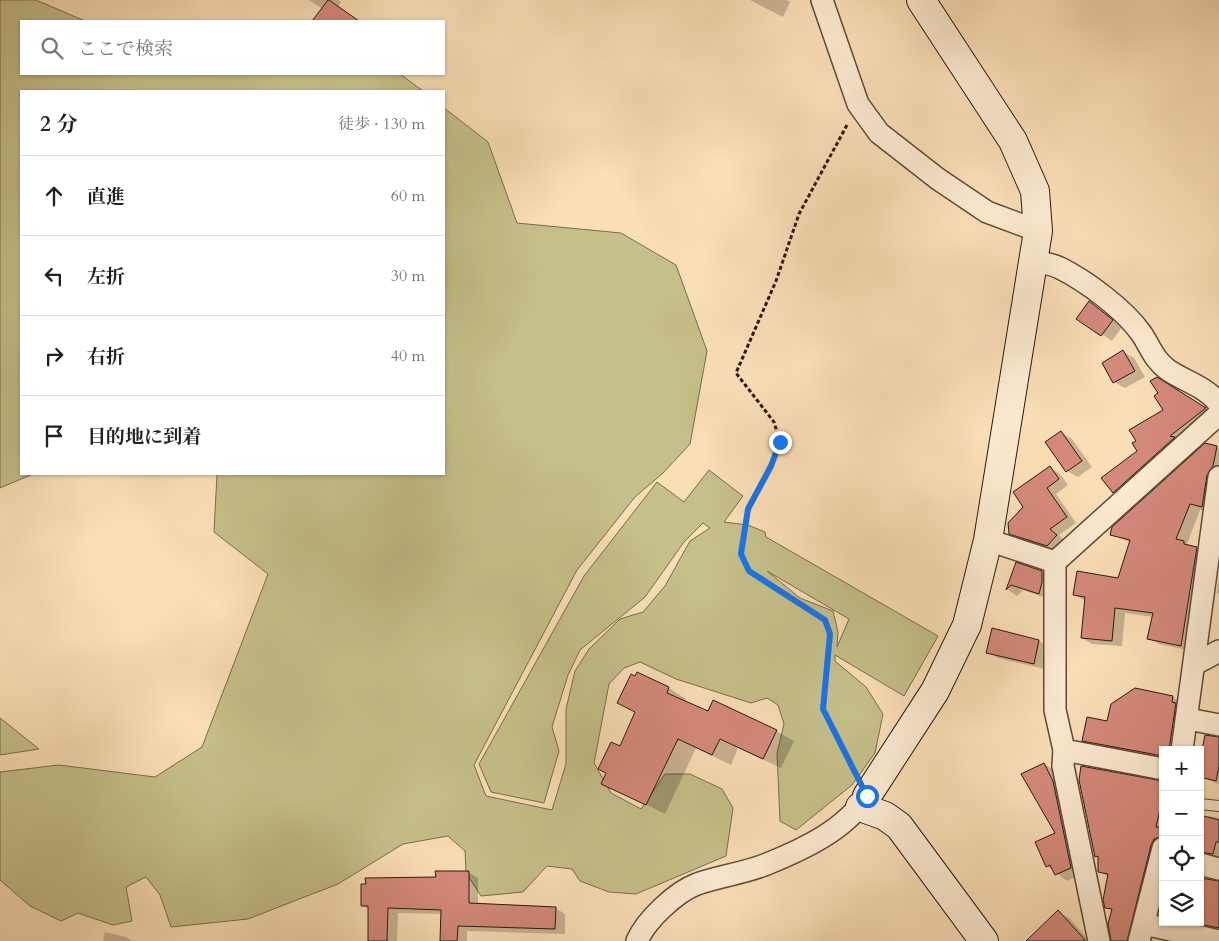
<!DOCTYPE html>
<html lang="ja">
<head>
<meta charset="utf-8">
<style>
  :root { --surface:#fff; --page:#f6f6f6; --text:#202124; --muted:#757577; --line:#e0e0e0 }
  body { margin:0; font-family:Cardo,"Noto Serif JP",serif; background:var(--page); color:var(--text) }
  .controls { position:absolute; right:15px; bottom:15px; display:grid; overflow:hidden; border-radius:0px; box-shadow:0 1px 4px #0004 }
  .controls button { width:45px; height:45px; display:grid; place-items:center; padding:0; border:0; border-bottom:1px solid var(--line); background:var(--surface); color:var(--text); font:25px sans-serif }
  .stop { position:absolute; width:15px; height:15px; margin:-11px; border:4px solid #1a73e8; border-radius:50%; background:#fff }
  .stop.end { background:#1a73e8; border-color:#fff; box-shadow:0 1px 5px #0008 }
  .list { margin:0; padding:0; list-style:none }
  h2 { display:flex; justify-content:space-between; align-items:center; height:65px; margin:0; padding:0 20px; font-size:21px }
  h2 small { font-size:16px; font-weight:400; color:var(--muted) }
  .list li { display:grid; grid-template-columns:32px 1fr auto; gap:15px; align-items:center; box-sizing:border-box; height:80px; padding:0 20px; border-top:1px solid var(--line) }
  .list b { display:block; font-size:19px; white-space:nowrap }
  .list em { font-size:16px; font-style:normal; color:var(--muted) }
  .icon { flex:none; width:28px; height:28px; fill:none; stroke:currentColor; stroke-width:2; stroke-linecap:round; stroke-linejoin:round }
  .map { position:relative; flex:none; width:1219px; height:941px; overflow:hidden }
  .search { position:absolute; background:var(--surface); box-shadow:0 1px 4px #0004; left:20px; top:20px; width:425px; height:55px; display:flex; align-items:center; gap:12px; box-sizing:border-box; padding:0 18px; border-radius:0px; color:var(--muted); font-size:19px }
  .panel { position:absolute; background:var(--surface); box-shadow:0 1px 4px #0004; left:20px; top:90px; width:425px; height:385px; border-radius:0px }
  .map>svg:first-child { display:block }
</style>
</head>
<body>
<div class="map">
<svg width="1219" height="941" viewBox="0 0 1219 941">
  <rect width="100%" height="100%" fill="#fadeb6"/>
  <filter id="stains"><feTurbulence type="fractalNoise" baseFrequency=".004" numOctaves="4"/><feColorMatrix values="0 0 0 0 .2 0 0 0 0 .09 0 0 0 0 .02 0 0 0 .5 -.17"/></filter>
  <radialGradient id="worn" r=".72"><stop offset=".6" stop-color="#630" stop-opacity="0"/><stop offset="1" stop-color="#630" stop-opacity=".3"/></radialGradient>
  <!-- green -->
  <g fill="#c5bf89" stroke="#786c4d" fill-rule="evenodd">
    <polygon points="0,0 36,0 85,21 21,21 21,74 400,74 423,91 21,91 21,474 33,474 0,488"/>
    <path d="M444,108l44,34 29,81 104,10 55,32 31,86 -17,93 -27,29 -28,24 -58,73 -103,195 12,31 66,14 14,-46v-55l9,-38 14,-22 31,-30 23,-7 22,-26 25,-45 20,-13 -7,-5 -19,19 -39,55 -65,53 -12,25 -16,52 7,24 -15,52 -53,-11 -12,-28 105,-188 73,-94 27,20 25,-32 34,26 -19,26 24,3 17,7 1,5 172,99 -34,60 -69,-41v6l31,26 17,27 -8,39 -23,32 -56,45 -16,-9 -3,-68 7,-29 -6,-19 -11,-7 -16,5 -75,-24 -36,-17 -16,6 -15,16 -15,79 17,30 30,16 24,-35h25l32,15 11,19 -7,48 -90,38 -27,-2 -29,-11 -8,-12 -25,-3 -24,26 -42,4 -15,-23 -1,-22 -17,-15 -45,8 -65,40 -90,35 -77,8 -11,-32 -14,-18 -20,10 6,34 -19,4 -35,-12 -17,8 -31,-15 -30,-26v-108l59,-7 96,12 47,-30 66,-173 -54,-42 3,-58h227zM767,571l82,48 -12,28 1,-15 -5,-21 -33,-13z"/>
    <polygon points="0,718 39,749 0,755"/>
  </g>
  <!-- shadow -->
  <g fill="#0003">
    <polygon points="309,0 338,0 341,2 338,6 354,18 351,21 316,21 315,20 323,9"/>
    <polygon points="750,0 787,0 790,2 783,17"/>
    <polygon points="1089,303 1122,327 1112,341 1078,318"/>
    <polygon points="1123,352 1134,358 1145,377 1125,388 1114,382"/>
    <polygon points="1167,384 1215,415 1123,498 1114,492 1164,410"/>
    <polygon points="1061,433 1072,439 1092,467 1078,477 1067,471"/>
    <polygon points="1206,445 1219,448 1219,478 1213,512 1200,510 1187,544 1207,554 1192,651 1159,644 1149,638 1153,617 1125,613 1122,646 1092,644 1082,638 1085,601 1074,594 1118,580 1131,543 1112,534"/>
    <polygon points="1050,468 1060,474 1068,485 1056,494 1076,523 1059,535 1066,542 1057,551 1021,539 1011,533"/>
    <polygon points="1017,564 1042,572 1053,578 1049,599 1023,590 1017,596 1008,590"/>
    <polygon points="1219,579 1219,594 1217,593"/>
    <polygon points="1039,641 1049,647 1044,669 998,658 988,652"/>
    <polygon points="638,674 669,688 686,699 685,702 708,713 776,731 794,741 781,768 738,748 731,765 696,748 665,814 603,783 636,713 619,703"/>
    <polygon points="1172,697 1183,703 1180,750 1163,750 1163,760 1094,746 1083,740 1108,723"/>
    <polygon points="1219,739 1219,784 1200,777 1200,766"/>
    <polygon points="1044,764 1054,770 1081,874 1067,881 1047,866 1057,833"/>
    <polygon points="1163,782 1163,848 1138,941 1111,941 1113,911 1106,907 1109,877 1099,871 1099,858 1096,856"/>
    <polygon points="1209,816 1219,818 1219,858 1200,865 1200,817 1208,818"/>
    <polygon points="468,872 478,878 478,905 555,908 565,914 565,934 467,931 467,941 441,941 442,914 398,913 397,941 369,941 369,909 363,906 437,878"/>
    <polygon points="1200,876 1219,882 1219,931 1181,922 1200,922"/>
    <polygon points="1163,904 1163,915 1160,914"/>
    <polygon points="1058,912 1069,918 1090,941 1043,941"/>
    <polygon points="105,932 126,937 132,941 103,941"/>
  </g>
  <!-- building -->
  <g fill="#d5897b" stroke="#2b1811">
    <polygon points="328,0 329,0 359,21 312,21"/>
    <polygon points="1089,301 1113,320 1101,336 1076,319"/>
    <polygon points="1123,350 1135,371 1113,383 1102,363"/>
    <polygon points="1157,377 1206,408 1170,436 1175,437 1113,493 1101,478 1137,451 1132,443 1136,441 1129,430 1163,410 1154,396 1158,393 1150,381"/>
    <polygon points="1061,431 1082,461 1066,472 1045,442"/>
    <polygon points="1205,443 1217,446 1213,466 1207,475 1202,507 1190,504 1176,539 1184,541 1184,544 1197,547 1181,646 1147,639 1153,613 1115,608 1112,641 1081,638 1085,597 1073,595 1077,571 1118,578 1130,540 1110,535 1112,527"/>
    <polygon points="1050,466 1059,479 1047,488 1067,517 1050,529 1057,535 1047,546 1009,534 1008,523 1023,507 1013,492"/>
    <polygon points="1016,562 1042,571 1042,582 1039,594 1011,585 1006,590"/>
    <polygon points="992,628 1039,640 1034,664 986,653"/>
    <polygon points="637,672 669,687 667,693 708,711 713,700 777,730 763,759 720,739 712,755 678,739 646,805 601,784 606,773 598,769 611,742 620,746 635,712 617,703 631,674 635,676"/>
    <polygon points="1135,688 1173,696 1172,702 1176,703 1169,750 1163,750 1163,756 1082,741 1087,717 1107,721 1111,704"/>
    <polygon points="1205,735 1219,737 1219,766 1216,781 1200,777 1200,760"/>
    <polygon points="1044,763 1053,781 1071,868 1055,875 1050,865 1046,867 1035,842 1055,833 1021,774"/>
    <polygon points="1081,766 1163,781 1163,797 1156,827 1163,827 1163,836 1154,839 1151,845 1127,941 1111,941 1108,924 1112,909 1105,908 1103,900 1108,874 1098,872 1098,856 1095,857 1079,780"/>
    <polygon points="1200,815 1219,820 1219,842 1216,842 1213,854 1200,852"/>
    <polygon points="435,871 469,871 469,903 556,907 555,929 458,926 457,941 440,941 441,910 388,908 387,941 368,941 368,906 361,906 361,884 366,884 365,878 436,877"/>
    <polygon points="1200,878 1219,881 1219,928 1199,924"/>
    <polygon points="1058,910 1086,941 1026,941"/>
  </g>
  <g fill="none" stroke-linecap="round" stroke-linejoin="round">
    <defs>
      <polyline id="lane" points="1200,804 1219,806"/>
      <g id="street">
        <polyline points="822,0 858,104 879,133 938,179 987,212 1038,231"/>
        <path d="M1034,261c8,2 18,3 26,7 26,13 64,41 81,65 9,13 13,27 27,37 16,11 39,17 51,34"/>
        <polyline points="988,540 1055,562"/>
        <polyline points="1195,664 1219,651"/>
        <polyline points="1188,719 1219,725"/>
        <polyline points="1064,750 1163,769"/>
        <polyline points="1182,750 1219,477"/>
        <polyline points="1200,864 1219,869"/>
        <polyline points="1144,924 1219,941"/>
        <path d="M637,941c9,-21 39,-49 60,-57 23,-8 48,-11 70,-20 37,-15 78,-34 100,-68"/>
        <polyline points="1099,941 1063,766 1064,750 1055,710 1055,562 1219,414"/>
        <polyline points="1139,941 1163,848"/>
      </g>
      <g id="secondary">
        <polyline points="867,796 935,691 967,625 988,540 1038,231 1035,191 1013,141 921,0"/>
        <polyline points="860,807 885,816 899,826 984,941"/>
      </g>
    </defs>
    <!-- lane casing -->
    <use href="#lane" stroke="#5f4a3a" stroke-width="12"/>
    <!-- street casing -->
    <use href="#street" stroke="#5f4a3a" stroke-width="24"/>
    <!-- secondary casing -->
    <use href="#secondary" stroke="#2b1811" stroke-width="30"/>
    <!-- path -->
    <polyline stroke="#2b1811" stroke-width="3" stroke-dasharray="4 2.5" stroke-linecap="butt" points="847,125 799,214 776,281 736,373 774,422 780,442 771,466 748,509 741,554 749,571 825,620 830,634 823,709 854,773"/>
    <!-- lane -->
    <use href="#lane" stroke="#fcead0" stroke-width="10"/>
    <!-- street -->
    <use href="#street" stroke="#fcead0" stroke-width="21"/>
    <!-- secondary -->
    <use href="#secondary" stroke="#fcead0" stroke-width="28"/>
  </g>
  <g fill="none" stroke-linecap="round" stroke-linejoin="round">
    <!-- route -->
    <polyline stroke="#1a73e8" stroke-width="6" points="780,442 771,466 748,509 741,554 749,571 825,620 830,634 823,709 867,796"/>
  </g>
  <rect width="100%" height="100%" filter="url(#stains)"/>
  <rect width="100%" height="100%" fill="url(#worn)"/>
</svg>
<div class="controls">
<button>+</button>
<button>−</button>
<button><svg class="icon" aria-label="locate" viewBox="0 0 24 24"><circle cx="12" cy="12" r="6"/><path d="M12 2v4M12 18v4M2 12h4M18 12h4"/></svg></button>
<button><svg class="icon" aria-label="layers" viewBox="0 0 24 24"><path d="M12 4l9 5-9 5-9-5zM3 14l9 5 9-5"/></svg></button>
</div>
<div class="stop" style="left:867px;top:796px"></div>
<div class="stop end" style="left:780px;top:442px"></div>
<div class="search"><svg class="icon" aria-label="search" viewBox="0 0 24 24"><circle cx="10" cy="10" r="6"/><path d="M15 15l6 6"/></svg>ここで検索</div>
<section class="panel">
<h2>2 分<small>徒歩 · 130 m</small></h2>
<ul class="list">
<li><svg class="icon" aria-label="ahead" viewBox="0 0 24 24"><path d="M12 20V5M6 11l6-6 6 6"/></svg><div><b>直進</b></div><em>60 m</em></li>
<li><svg class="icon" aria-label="left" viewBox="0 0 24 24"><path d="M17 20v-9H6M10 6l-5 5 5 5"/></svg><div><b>左折</b></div><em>30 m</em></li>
<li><svg class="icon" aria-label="right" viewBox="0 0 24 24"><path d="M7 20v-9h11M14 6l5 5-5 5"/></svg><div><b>右折</b></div><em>40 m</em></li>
<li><svg class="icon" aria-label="arrive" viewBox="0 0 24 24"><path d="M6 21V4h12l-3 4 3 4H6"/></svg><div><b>目的地に到着</b></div></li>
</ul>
</section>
</div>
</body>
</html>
